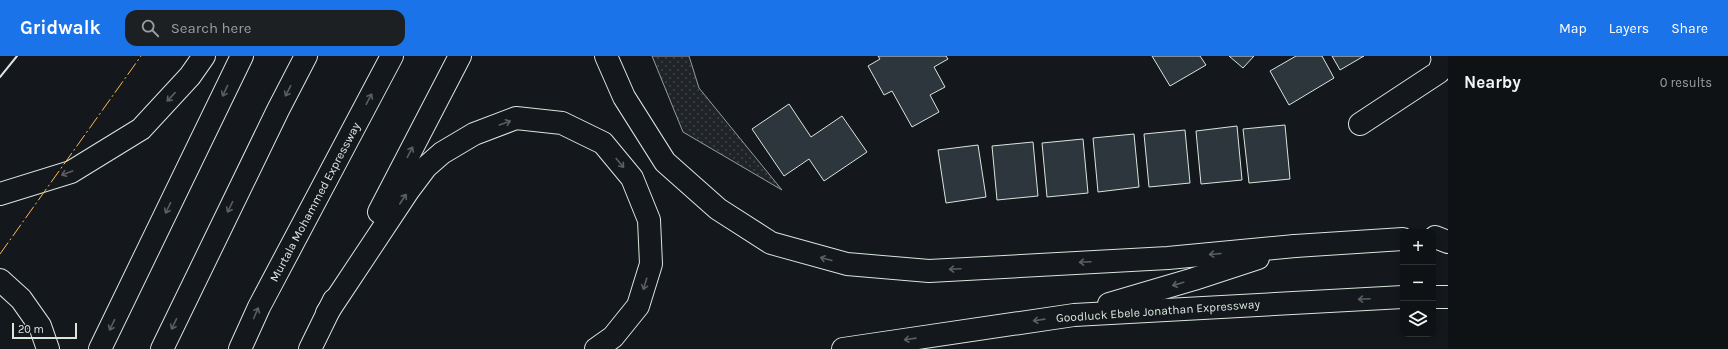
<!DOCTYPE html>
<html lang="en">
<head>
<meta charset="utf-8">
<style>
  :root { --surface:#0f1215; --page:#1d2022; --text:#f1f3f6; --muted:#9b9ea0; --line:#2f3234; --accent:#1a73e8 }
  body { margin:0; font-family:Karla,sans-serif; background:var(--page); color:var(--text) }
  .controls { position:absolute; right:12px; bottom:12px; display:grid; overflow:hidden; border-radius:8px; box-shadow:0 2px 6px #0003 }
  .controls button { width:36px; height:36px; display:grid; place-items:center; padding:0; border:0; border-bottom:1px solid var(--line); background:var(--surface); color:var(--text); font:20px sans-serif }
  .scale { position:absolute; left:12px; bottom:10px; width:65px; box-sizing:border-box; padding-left:4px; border:2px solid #d8e6dc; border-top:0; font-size:11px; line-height:14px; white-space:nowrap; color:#d8e6dc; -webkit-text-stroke:3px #14181c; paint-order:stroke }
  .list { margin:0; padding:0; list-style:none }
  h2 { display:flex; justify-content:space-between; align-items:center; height:52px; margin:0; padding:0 16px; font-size:17px }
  h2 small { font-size:13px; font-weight:400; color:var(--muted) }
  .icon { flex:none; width:22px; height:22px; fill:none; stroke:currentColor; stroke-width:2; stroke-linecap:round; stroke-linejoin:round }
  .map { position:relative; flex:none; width:1448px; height:293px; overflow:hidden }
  header { display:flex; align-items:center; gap:24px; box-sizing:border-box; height:56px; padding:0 20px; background:var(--accent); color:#fff }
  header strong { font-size:19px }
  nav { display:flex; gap:22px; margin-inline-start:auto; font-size:14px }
  .search { width:280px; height:36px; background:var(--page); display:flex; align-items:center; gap:10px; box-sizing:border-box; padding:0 14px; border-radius:12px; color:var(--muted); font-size:15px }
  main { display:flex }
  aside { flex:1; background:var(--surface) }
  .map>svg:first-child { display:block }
</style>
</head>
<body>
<header>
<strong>Gridwalk</strong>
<div class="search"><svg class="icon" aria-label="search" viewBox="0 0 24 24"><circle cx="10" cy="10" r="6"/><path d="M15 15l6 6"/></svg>Search here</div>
<nav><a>Map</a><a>Layers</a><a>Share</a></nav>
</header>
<main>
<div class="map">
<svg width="1448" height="293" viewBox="0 0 1448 293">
  <defs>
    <pattern id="green-dots" width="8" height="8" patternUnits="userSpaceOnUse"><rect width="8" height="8" fill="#202428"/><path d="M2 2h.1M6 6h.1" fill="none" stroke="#404447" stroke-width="1.8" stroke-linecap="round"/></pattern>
  </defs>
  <rect width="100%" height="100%" fill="#14181c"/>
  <!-- green -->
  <polygon fill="url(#green-dots)" stroke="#939e99" points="652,0 689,0 699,32 782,134 683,76"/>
  <!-- building -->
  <g fill="#2c363c" stroke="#d8e6dc">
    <polygon points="878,0 946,0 948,3 934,11 945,31 930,39 939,56 912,71 892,35 884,39 868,10 880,3"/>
    <polygon points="1152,0 1200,0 1206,9 1170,30"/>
    <polygon points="1229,0 1254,0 1243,12"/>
    <polygon points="1296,0 1322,0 1334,22 1289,49 1270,15"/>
    <polygon points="1332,0 1364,0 1340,14"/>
    <polygon points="789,48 811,81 842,60 867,96 824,125 809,103 784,120 752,73"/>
    <polygon points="1285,69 1290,123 1249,127 1243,73"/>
    <polygon points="1237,70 1242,124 1201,128 1196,75"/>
    <polygon points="1185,74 1190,127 1149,131 1144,78"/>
    <polygon points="1134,78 1139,131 1098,136 1093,82"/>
    <polygon points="1083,83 1088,137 1047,141 1042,87"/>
    <polygon points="1033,86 1038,140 997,144 992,90"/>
    <polygon points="978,89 986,141 946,147 938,94"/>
  </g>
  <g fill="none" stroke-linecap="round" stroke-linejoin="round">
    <defs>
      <polyline id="minor" points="1360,68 1439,16 1443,4 1442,0"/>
      <polyline id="major" points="1295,190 1403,183"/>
      <g id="highway">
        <polyline points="606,0 624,41 665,106 718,153 771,187 847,208 929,215 1168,202 1295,190"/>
        <polyline points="0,138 71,116 141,73 190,20 204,0"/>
        <polyline points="379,156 460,0"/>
        <polyline points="1435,181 1448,186"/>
        <polyline points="0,224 21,243 40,270 48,293"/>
        <polyline points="1433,241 1448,241"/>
        <polyline points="1109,248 1194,223 1258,202"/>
        <polyline points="327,257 408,135 426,111 442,97 474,78 516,62 562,67 603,87 632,122 649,164 651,208 638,250 613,281 596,293"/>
        <polyline points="100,293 242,0"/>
        <polyline points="162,293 278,54 306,0"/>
        <polyline points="240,293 259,251 392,0"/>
        <polyline points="310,293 334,244"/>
        <polyline points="843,293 1074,259 1403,241"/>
      </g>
    </defs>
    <!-- minor casing -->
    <use href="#minor" stroke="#d8e6dc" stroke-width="24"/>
    <!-- major casing -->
    <use href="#major" stroke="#d8e6dc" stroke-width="24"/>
    <!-- highway casing -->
    <use href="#highway" stroke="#d8e6dc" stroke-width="24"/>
    <!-- minor -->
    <use href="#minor" stroke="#14181c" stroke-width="22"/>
    <!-- major -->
    <use href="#major" stroke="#14181c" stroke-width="22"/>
    <!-- highway -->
    <use href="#highway" stroke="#14181c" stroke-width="22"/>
    <!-- wall -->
    <polyline stroke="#d8e6dc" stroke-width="2" points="0,21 17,0"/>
    <!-- power -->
    <polyline stroke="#ffb74d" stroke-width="1" stroke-dasharray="14 3 2 3" stroke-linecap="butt" points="0,198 141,0"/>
  </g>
  <!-- one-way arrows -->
  <defs><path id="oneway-shaft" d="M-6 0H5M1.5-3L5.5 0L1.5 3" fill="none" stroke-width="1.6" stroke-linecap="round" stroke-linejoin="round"/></defs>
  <g stroke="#59605f">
    <use href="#oneway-shaft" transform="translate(225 35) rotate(115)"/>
    <use href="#oneway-shaft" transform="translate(288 35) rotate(117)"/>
    <use href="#oneway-shaft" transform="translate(171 41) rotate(133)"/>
    <use href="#oneway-shaft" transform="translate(369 43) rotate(-62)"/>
    <use href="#oneway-shaft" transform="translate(505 67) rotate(-20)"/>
    <use href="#oneway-shaft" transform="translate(410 96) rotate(-63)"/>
    <use href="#oneway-shaft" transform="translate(620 107) rotate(50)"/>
    <use href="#oneway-shaft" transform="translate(67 117) rotate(160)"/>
    <use href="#oneway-shaft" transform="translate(403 143) rotate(-57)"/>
    <use href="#oneway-shaft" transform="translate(230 151) rotate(116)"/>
    <use href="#oneway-shaft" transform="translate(168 152) rotate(116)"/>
    <use href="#oneway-shaft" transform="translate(1215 198) rotate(175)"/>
    <use href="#oneway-shaft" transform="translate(826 203) rotate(-165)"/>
    <use href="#oneway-shaft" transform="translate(1085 206) rotate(177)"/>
    <use href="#oneway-shaft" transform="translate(955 213) rotate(177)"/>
    <use href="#oneway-shaft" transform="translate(645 228) rotate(107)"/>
    <use href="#oneway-shaft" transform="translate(1178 228) rotate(164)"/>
    <use href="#oneway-shaft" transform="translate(1364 243) rotate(177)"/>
    <use href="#oneway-shaft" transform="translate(256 257) rotate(-66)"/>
    <use href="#oneway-shaft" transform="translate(1039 264) rotate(172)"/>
    <use href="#oneway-shaft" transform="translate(174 268) rotate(116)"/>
    <use href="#oneway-shaft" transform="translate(112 269) rotate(116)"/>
    <use href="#oneway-shaft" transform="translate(910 283) rotate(172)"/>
  </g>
  <g text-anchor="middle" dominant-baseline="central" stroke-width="3" stroke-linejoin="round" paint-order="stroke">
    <!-- street labels -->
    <g font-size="12" fill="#d8e6dc" stroke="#14181c">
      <text transform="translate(315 146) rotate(-62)">Murtala Mohammed Expressway</text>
      <text transform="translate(1158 255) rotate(-4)">Goodluck Ebele Jonathan Expressway</text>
    </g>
  </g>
</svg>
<div class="controls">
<button>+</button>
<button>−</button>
<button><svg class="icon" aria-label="layers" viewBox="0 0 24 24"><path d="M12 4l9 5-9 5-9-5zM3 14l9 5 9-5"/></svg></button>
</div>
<div class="scale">20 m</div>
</div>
<aside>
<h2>Nearby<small>0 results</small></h2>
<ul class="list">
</ul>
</aside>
</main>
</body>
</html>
